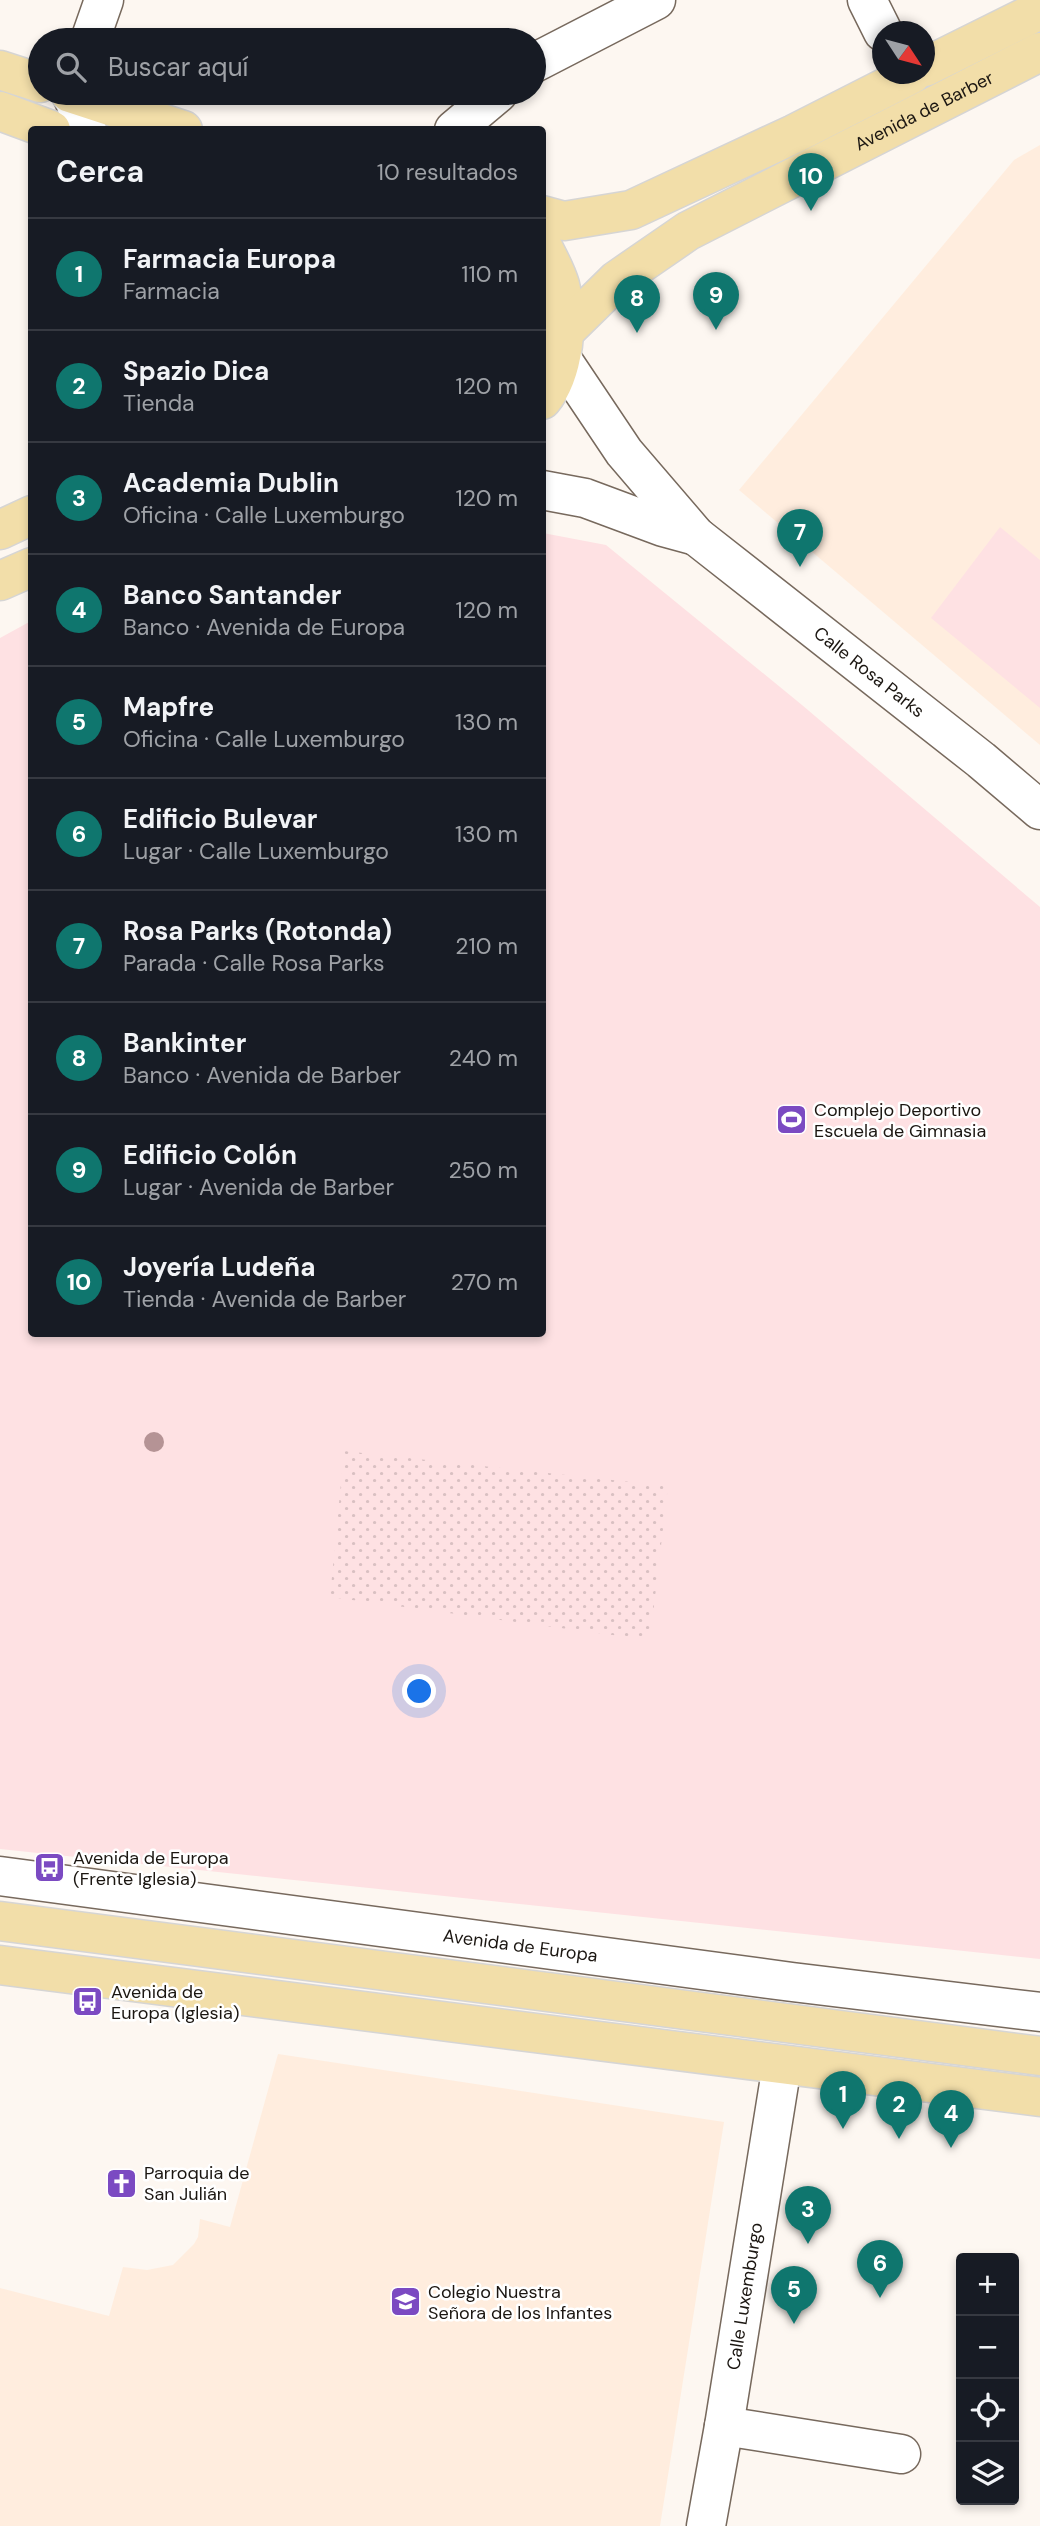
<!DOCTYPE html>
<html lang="es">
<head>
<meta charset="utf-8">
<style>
  :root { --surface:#171b24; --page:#20242c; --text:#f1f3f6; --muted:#9ea1a6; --line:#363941; --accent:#0f766e }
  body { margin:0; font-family:"DM Sans",sans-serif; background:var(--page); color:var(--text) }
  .controls { position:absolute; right:21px; bottom:21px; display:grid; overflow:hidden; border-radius:7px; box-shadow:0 4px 10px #0003 }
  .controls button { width:63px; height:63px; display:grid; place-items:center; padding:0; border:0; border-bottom:2px solid var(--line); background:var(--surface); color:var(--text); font:35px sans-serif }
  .compass { position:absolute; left:872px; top:21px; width:63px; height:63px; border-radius:50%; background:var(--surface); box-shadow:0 4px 10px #0003; rotate:126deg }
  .you { position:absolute; left:420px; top:1692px; width:24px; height:24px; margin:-18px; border:5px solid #fff; border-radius:50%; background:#1a73e8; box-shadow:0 0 0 10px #1a73e833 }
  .badge { display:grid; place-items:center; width:46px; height:46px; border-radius:50%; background:var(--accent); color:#fff; font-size:23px; font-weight:700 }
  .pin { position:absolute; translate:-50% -58px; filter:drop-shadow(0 2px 4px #0008) }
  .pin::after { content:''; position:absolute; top:37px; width:24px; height:21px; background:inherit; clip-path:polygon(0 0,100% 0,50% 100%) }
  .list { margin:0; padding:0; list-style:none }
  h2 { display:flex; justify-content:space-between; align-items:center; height:91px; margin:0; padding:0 28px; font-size:30px }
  h2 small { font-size:23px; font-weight:400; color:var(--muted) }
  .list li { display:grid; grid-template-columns:46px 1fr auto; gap:21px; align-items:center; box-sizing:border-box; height:112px; padding:0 28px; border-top:2px solid var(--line) }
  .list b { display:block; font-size:26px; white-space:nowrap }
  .list p { margin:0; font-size:23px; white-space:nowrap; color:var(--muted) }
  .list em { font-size:23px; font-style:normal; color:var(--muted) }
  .icon { flex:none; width:38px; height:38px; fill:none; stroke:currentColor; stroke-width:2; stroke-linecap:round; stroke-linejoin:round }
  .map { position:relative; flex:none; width:1040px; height:2526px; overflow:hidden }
  .search { position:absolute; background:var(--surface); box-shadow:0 4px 10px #0003; left:28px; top:28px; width:518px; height:77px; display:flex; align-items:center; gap:18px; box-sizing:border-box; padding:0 24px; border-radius:38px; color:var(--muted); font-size:26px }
  .panel { position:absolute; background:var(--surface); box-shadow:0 4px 10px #0003; left:28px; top:126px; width:518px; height:1211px; border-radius:7px }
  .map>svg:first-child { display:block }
</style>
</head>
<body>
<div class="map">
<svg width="1040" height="2526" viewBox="0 0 1040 2526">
  <defs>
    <pattern id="park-dots" width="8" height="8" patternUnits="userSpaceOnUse" patternTransform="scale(1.75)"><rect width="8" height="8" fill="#fee1e3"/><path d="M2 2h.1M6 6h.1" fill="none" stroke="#d9c0c2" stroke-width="1.8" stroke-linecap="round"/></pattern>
  </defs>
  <rect width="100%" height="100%" fill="#fdf7f1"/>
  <!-- built -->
  <g fill="#ffedde">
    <polygon points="1040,145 1040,745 739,490 1014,160"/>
    <polygon points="278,2054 724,2122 660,2526 0,2526 0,2288 109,2316 123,2267 147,2270 173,2265 194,2244 198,2237 200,2219 230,2227"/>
  </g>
  <!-- grass -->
  <g fill="#fee1e3">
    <polygon points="1000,527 1040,560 1040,708 931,618"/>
    <polygon points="543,533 606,545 802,705 1040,907 1040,1959 0,1849 0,638 31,621 32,1334 542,1334"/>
  </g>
  <!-- park -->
  <polygon fill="url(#park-dots)" points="344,1451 668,1486 650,1640 330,1597"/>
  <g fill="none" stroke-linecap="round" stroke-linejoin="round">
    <defs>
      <g id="minor">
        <polyline points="867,0 883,32"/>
        <polyline points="90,40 104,0"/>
        <polyline points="534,63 656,0"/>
        <polyline points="71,93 87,130"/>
        <polyline points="454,130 498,93"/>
        <path id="s1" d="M561,358l63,94 72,84 285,224 59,50"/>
        <polyline points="542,490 585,498 663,527 696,536"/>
        <path id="s2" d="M0,1876l792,106 248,30"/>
        <polyline points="724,2426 901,2454"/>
        <path id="s3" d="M706,2526l18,-100 58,-361"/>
      </g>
      <g id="major">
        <polyline points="925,67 1040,10"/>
        <polyline points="0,70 40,83"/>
        <polyline points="70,93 183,130"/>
        <polyline points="0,111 51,130"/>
        <polyline points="542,215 564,221 631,210 794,134 912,74"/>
        <path d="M542,245c6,13 14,26 18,40 9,34 5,87 -18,115"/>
        <path id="s4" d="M565,331l52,-51 71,-49 352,-179"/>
        <polyline points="0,530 32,515"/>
        <polyline points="0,581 32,567"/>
        <polyline points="0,1921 1040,2056"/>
        <polyline points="0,1965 1040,2097"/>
      </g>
    </defs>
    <!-- minor casing -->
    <use href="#minor" stroke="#77695d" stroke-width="41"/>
    <!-- major casing -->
    <use href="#major" stroke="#d6d5d4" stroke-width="41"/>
    <!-- minor -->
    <use href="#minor" stroke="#fff" stroke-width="38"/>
    <!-- major -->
    <use href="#major" stroke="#f2dea9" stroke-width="38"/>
  </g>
  <!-- trees -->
  <circle fill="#b59395" cx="154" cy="1442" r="10"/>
  <!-- icons -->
  <defs>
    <symbol id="stadium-square" viewBox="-11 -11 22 22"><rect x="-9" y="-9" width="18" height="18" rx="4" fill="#7b4ac2" stroke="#fff"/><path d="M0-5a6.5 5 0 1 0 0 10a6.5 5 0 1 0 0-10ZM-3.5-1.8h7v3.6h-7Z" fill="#fff"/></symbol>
    <symbol id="bus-square" viewBox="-11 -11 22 22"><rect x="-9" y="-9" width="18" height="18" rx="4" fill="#7b4ac2" stroke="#fff"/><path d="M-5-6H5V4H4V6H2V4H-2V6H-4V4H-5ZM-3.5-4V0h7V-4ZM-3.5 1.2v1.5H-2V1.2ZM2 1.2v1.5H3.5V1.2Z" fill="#fff"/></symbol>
    <symbol id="church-square" viewBox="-11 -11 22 22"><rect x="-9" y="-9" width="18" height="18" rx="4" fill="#7b4ac2" stroke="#fff"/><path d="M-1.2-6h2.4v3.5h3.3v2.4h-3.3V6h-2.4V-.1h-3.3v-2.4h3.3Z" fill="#fff"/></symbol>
    <symbol id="school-square" viewBox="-11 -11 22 22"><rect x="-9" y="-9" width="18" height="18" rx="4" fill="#7b4ac2" stroke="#fff"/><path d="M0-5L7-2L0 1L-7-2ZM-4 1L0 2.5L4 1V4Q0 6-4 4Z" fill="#fff"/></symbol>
  </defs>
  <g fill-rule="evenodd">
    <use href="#stadium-square" x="774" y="1102" width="35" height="35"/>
    <use href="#bus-square" x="32" y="1850" width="35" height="35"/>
    <use href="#bus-square" x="70" y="1984" width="35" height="35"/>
    <use href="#church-square" x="104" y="2166" width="35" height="35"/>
    <use href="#school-square" x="388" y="2284" width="35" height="35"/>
  </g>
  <g text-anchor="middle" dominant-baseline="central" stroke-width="5" stroke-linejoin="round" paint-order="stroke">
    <!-- street labels -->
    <g font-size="18" fill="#1b1611" stroke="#fff">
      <text stroke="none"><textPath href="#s4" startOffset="424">Avenida de Barber</textPath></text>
      <text stroke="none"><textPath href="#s1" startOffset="444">Calle Rosa Parks</textPath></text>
      <text stroke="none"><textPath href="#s2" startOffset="525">Avenida de Europa</textPath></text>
      <text stroke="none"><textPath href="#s3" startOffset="233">Calle Luxemburgo</textPath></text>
    </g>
    <!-- poi labels -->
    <g font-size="18" fill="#1b1611" stroke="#fff" text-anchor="start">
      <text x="814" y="1110">Complejo Deportivo<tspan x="814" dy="21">Escuela de Gimnasia</tspan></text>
      <text x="73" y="1858">Avenida de Europa<tspan x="73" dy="21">(Frente Iglesia)</tspan></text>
      <text x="111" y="1992">Avenida de<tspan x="111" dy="21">Europa (Iglesia)</tspan></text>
      <text x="144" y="2173">Parroquia de<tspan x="144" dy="21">San Julián</tspan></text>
      <text x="428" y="2292">Colegio Nuestra<tspan x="428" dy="21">Señora de los Infantes</tspan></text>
    </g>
  </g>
</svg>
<div class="controls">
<button>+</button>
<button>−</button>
<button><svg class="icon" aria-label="locate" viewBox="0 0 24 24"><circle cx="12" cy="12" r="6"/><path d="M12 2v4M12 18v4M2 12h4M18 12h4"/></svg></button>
<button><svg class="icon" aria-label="layers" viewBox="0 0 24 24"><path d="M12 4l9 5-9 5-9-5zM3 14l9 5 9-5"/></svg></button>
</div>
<svg class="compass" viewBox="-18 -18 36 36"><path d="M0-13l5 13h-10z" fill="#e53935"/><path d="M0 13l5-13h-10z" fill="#9ea1a6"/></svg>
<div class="you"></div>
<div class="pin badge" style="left:843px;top:2129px">1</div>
<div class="pin badge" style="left:899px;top:2139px">2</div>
<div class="pin badge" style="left:808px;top:2244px">3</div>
<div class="pin badge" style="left:951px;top:2148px">4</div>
<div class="pin badge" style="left:794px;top:2324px">5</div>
<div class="pin badge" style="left:880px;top:2298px">6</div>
<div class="pin badge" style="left:800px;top:567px">7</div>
<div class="pin badge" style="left:637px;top:333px">8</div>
<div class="pin badge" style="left:716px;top:330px">9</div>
<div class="pin badge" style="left:811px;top:211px">10</div>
<div class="search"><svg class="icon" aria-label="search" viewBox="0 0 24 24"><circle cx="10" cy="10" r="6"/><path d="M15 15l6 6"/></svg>Buscar aquí</div>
<section class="panel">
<h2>Cerca<small>10 resultados</small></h2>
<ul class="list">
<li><span class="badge">1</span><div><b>Farmacia Europa</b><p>Farmacia</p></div><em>110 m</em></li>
<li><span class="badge">2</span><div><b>Spazio Dica</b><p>Tienda</p></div><em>120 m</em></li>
<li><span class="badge">3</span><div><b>Academia Dublin</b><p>Oficina · Calle Luxemburgo</p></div><em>120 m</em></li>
<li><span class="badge">4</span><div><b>Banco Santander</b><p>Banco · Avenida de Europa</p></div><em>120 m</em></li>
<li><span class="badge">5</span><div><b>Mapfre</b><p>Oficina · Calle Luxemburgo</p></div><em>130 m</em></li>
<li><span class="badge">6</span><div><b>Edificio Bulevar</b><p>Lugar · Calle Luxemburgo</p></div><em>130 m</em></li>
<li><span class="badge">7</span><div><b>Rosa Parks (Rotonda)</b><p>Parada · Calle Rosa Parks</p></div><em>210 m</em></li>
<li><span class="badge">8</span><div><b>Bankinter</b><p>Banco · Avenida de Barber</p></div><em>240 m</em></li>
<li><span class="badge">9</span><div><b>Edificio Colón</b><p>Lugar · Avenida de Barber</p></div><em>250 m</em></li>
<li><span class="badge">10</span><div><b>Joyería Ludeña</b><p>Tienda · Avenida de Barber</p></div><em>270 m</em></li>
</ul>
</section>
</div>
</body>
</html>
